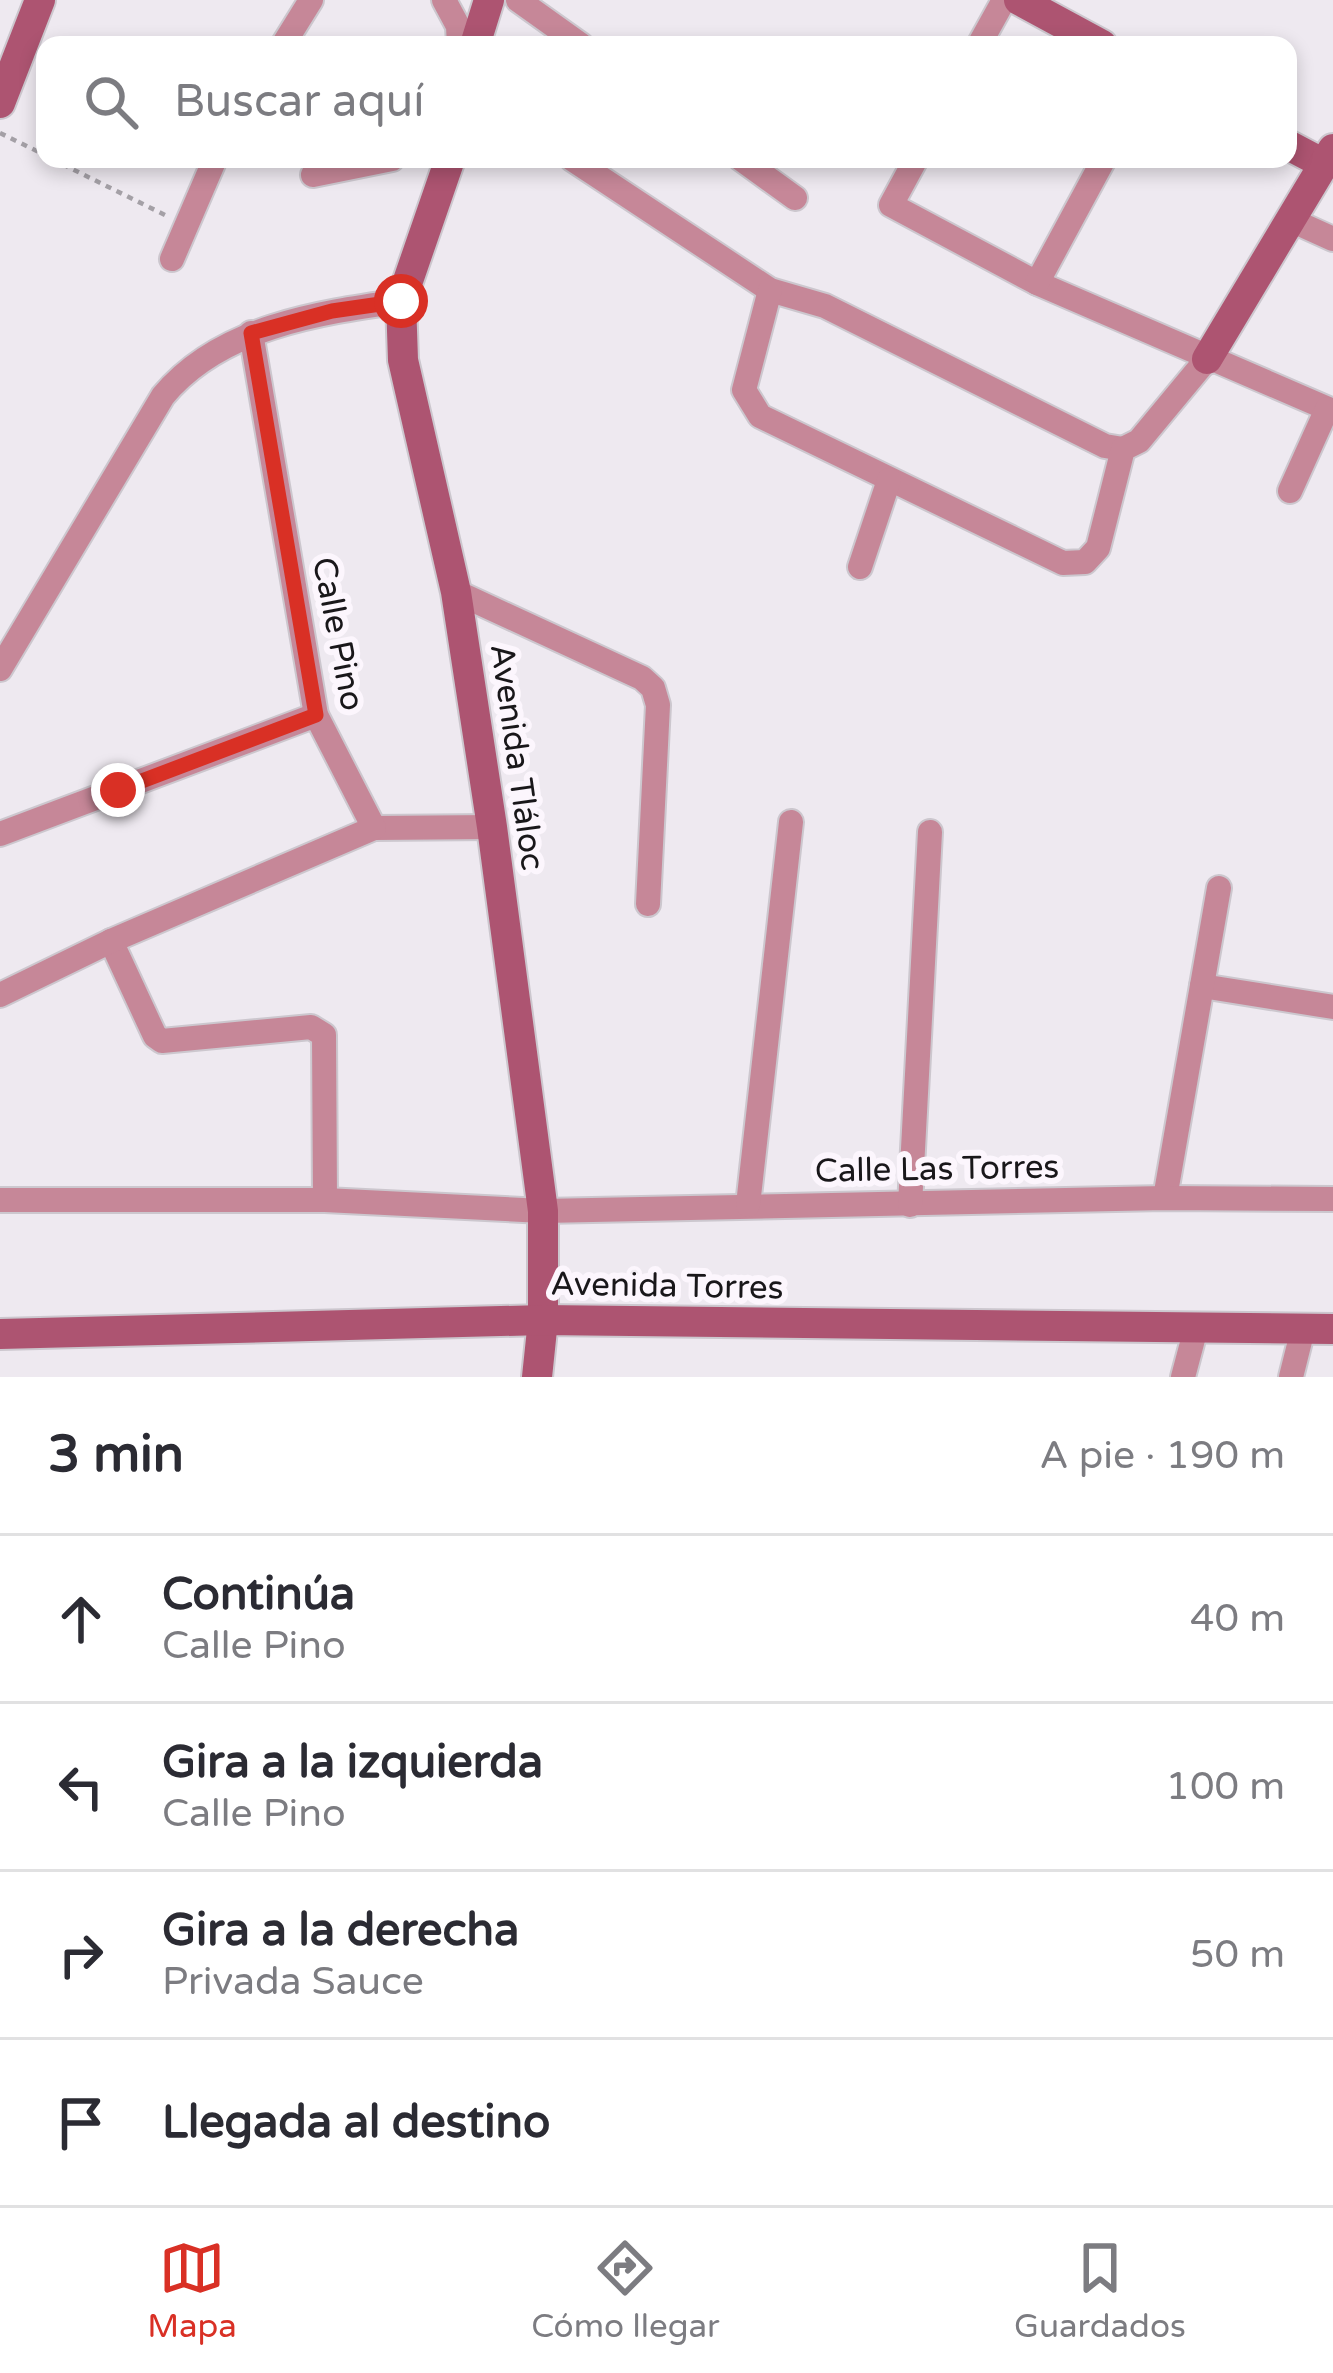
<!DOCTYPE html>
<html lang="es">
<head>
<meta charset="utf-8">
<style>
  :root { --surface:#fff; --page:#f7f7f7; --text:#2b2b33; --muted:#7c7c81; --line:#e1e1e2; --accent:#d93025 }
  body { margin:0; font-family:"Varela Round",sans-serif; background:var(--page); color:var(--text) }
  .stop { position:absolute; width:36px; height:36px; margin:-27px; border:9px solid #d93025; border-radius:50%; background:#fff }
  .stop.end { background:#d93025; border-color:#fff; box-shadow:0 3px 12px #0008 }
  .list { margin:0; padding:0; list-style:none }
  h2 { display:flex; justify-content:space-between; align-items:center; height:156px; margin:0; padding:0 48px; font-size:51px }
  h2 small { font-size:39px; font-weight:400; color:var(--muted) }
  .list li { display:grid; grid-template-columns:78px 1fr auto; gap:36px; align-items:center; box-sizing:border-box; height:168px; padding:0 48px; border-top:3px solid var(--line) }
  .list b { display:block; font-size:45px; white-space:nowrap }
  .list p { margin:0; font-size:39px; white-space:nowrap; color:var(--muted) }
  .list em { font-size:39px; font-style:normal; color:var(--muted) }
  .icon { flex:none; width:66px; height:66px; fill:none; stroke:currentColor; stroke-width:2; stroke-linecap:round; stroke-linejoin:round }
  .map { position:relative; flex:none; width:1333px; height:1377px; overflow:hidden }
  .search { position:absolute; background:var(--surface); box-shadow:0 6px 18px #0003; left:36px; right:36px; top:36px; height:132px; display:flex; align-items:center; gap:30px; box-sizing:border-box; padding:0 42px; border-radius:24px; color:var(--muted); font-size:45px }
  .sheet { height:828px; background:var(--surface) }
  nav { display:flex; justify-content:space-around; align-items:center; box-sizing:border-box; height:168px; border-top:3px solid var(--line); background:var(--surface); font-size:33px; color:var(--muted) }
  nav a { display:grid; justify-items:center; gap:6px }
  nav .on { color:var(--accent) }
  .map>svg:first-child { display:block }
</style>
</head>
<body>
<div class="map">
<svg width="1333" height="1377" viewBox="0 0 1333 1377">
  <rect width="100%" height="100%" fill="#eee9f0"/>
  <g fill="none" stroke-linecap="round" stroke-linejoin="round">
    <defs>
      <g id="street">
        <polyline points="444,0 458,26 459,45"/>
        <polyline points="518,0 581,45"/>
        <polyline points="283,45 311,0"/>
        <polyline points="979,45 1004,0"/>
        <polyline points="572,159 770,290 825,306 1105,446 1123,449"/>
        <polyline points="741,159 795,198"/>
        <polyline points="916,159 891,205 1037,283 1333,411"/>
        <polyline points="313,175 392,159"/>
        <polyline points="1291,220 1333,239"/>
        <polyline points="172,259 215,159"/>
        <polyline points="1037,283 1104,159"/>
        <polyline points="770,290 744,390 760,416 1063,563 1085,562 1098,548 1123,449 1139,441 1207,359"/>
        <polyline points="1290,491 1327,409"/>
        <polyline points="860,567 889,480"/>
        <polyline points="456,592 642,678 653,688 658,705 648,904"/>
        <path d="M0,669l163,-273c57,-69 155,-83 238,-95"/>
        <polyline points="374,828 492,827"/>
        <polyline points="0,834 316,715"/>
        <polyline points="111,941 155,1036 162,1041 311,1027 324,1035 325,1200"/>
        <polyline points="1202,986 1333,1007"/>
        <polyline points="0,995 111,941 374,828 316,715 251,333"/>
        <polyline points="1165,1198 1219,888"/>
        <polyline points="0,1200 325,1200 543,1211 1165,1198 1333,1199"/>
        <polyline points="748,1205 791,822"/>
        <polyline points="910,1205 930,832"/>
        <polyline points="1183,1377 1196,1328"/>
        <polyline points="1291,1377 1303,1329"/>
      </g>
      <g id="secondary">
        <polyline points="1019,0 1102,45"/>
        <polyline points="475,45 489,0"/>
        <polyline points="0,103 40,0"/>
        <polyline points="1288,145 1324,164"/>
        <polyline points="450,159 401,301 403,360 456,592 492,827 543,1211 543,1320 537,1377"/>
        <polyline points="1207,359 1333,149"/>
        <polyline points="0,1334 543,1320 1333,1329"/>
      </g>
    </defs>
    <!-- street casing -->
    <use href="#street" stroke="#ccc7ce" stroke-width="28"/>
    <!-- secondary casing -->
    <use href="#secondary" stroke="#ccc7ce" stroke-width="34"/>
    <!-- path -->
    <g stroke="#a4a0a6" stroke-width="4.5" stroke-dasharray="6 6" stroke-linecap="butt">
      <polyline points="0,133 45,155"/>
      <polyline points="52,159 165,215"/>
    </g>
    <!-- street -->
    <use href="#street" stroke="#c68798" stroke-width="24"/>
    <!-- secondary -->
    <use href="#secondary" stroke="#ad5471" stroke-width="30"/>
  </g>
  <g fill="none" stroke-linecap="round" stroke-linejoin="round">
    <!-- route -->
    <polyline stroke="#d93025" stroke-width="15" points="118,790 316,715 251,333 332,311 401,301"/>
  </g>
  <g text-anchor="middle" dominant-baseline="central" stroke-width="12" stroke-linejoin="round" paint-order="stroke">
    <!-- street labels -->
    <g font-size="33" fill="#19171a" stroke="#fcf6fd">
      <text transform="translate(338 634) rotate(79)">Calle Pino</text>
      <text transform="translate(517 757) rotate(82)">Avenida Tláloc</text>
      <text transform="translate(937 1169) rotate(-1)">Calle Las Torres</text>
      <text transform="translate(667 1286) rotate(1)">Avenida Torres</text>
    </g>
  </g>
</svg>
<div class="stop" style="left:401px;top:301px"></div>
<div class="stop end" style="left:118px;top:790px"></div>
<div class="search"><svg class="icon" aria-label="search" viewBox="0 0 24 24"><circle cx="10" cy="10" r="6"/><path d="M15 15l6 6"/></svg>Buscar aquí</div>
</div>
<section class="sheet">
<h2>3 min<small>A pie · 190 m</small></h2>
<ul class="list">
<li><svg class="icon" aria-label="ahead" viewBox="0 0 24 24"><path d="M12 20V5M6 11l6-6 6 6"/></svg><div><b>Continúa</b><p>Calle Pino</p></div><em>40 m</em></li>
<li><svg class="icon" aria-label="left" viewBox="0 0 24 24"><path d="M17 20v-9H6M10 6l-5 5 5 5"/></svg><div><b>Gira a la izquierda</b><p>Calle Pino</p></div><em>100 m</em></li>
<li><svg class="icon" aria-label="right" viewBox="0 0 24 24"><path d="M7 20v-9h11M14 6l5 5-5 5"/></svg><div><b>Gira a la derecha</b><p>Privada Sauce</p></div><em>50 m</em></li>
<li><svg class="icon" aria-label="arrive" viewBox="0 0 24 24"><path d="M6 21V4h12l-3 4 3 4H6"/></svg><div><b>Llegada al destino</b></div></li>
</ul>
</section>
<nav>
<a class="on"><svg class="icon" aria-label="map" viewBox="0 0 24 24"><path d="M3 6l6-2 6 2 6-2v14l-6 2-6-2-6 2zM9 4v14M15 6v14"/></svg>Mapa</a>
<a><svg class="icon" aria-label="directions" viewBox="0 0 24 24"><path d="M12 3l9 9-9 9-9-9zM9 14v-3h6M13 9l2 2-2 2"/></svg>Cómo llegar</a>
<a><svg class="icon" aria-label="saved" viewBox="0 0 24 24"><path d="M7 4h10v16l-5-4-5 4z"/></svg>Guardados</a>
</nav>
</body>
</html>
